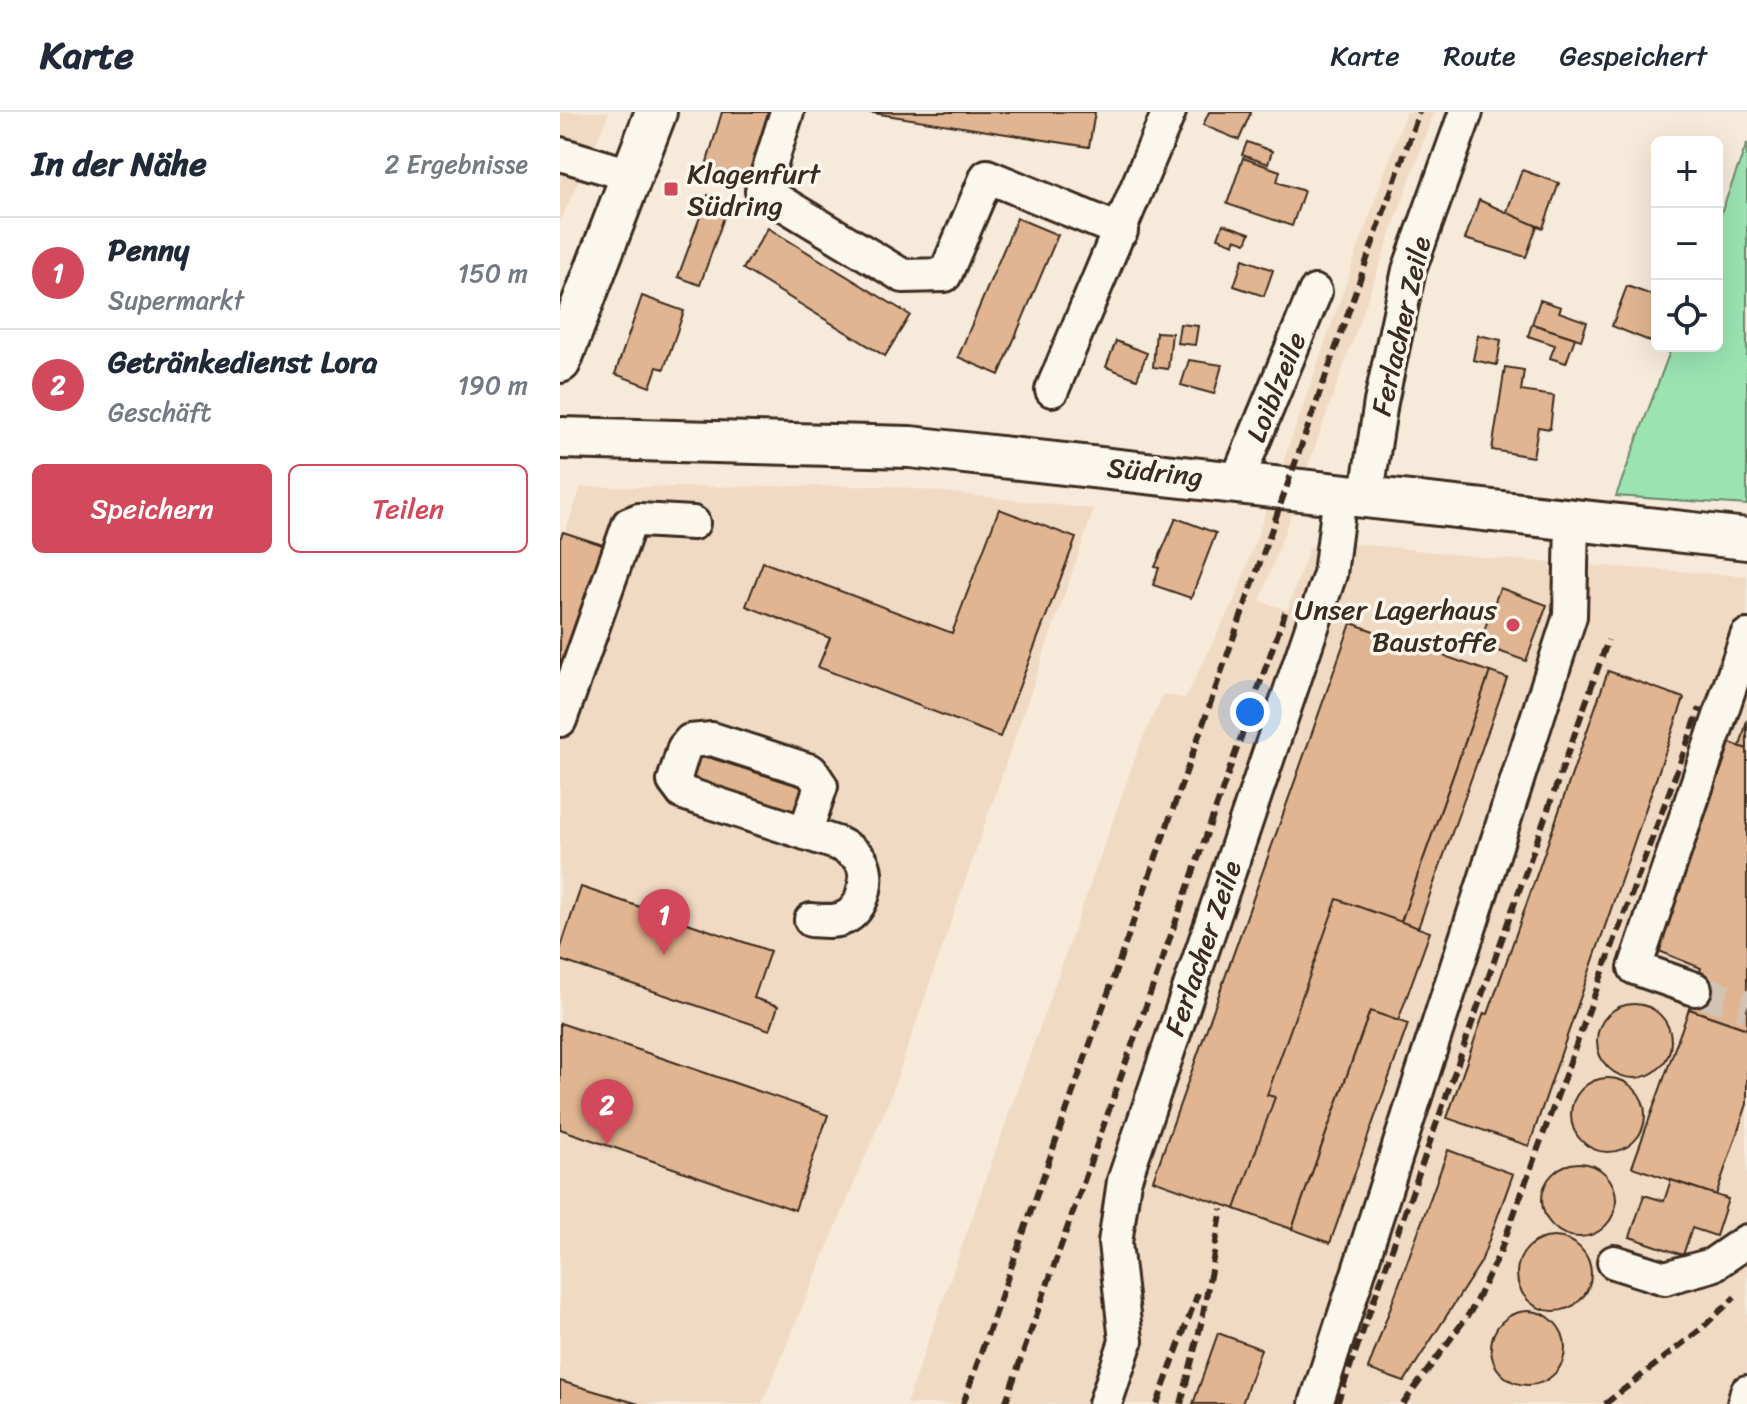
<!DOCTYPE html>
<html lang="de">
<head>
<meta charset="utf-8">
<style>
  :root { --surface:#fff; --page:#f2f2f3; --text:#1f2937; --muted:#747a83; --line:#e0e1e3; --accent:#d1495b }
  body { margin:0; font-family:Sriracha,sans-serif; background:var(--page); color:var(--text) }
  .controls { position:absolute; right:24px; top:24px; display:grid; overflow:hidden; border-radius:12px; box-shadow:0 8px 32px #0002 }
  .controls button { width:72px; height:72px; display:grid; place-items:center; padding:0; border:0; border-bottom:2px solid var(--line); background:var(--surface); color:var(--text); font:40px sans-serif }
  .you { position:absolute; left:690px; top:600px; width:28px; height:28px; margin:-20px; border:6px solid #fff; border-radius:50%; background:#1a73e8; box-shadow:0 0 0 12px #1a73e833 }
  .badge { display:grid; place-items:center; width:52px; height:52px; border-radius:50%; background:var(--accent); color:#fff; font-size:26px; font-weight:700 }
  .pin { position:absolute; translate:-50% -66px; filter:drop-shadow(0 2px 4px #0008) }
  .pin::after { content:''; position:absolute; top:42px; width:28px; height:24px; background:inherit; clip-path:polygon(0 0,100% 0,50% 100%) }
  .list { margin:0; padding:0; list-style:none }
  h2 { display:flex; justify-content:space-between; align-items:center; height:104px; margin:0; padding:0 32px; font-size:34px }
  h2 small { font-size:26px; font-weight:400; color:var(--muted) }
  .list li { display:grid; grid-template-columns:52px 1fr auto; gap:24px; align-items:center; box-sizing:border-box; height:112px; padding:0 32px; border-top:2px solid var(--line) }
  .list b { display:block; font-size:30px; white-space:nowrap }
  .list p { margin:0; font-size:26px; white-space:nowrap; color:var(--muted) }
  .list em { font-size:26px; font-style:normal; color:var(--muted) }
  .actions { display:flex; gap:16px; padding:24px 32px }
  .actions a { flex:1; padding:18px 0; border:2px solid var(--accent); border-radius:12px; text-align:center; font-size:28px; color:var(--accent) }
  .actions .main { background:var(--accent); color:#fff }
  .icon { flex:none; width:44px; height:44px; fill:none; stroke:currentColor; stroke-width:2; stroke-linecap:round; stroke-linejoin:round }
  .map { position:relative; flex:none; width:1187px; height:1292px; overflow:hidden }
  header { display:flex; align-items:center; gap:48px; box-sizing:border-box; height:112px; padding:0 40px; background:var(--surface); border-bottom:2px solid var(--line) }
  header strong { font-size:38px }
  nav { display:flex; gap:44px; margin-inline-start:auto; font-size:28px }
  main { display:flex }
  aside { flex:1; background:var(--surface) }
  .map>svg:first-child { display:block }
</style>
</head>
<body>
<header>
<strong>Karte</strong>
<nav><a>Karte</a><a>Route</a><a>Gespeichert</a></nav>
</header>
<main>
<aside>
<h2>In der Nähe<small>2 Ergebnisse</small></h2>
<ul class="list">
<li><span class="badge">1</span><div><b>Penny</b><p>Supermarkt</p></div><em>150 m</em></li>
<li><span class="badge">2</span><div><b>Getränkedienst Lora</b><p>Geschäft</p></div><em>190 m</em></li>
</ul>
<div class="actions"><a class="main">Speichern</a><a>Teilen</a></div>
</aside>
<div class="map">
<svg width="1187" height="1292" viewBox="0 0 1187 1292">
  <rect width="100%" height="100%" fill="#f6eada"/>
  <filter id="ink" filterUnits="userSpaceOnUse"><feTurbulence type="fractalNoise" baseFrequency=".0125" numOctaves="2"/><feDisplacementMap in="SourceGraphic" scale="16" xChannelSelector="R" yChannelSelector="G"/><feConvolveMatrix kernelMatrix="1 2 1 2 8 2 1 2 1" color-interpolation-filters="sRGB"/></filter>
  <g filter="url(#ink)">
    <!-- built -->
    <g fill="#f0dac4">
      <polygon points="0,0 49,0 33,38 0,28"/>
      <polygon points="846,0 874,0 700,489 727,498 750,434 802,432 928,446 1187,464 1187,1292 346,1292 579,635 603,582 625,587 677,482"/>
      <polygon points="0,62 19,67 0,111"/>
      <polygon points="329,374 534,397 331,983 202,1292 0,1292 0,435 21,375"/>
    </g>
    <!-- green -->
    <polygon fill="#9be4b2" stroke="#6b8768" stroke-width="2" points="1187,31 1187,393 1056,384 1112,234 1157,234 1157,112"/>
    <!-- building -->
    <g fill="#e1b591" stroke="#3b2a1e" stroke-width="2">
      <polygon points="162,0 213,0 190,74 144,60"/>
      <polygon points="307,0 535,0 529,35"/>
      <polygon points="649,0 691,0 679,28 643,13"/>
      <polygon points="687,30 712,39 708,52 682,43"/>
      <polygon points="683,46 720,59 717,70 744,79 732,114 667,92"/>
      <polygon points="962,58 999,71 983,116 946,102"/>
      <polygon points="148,83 169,91 140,173 118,165"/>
      <polygon points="919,88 977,114 966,145 905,127"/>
      <polygon points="457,106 498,123 439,263 398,245"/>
      <polygon points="663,112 690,121 686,131 675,127 674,132 658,126"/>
      <polygon points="208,116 350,203 325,244 183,157"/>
      <polygon points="683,147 713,158 704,184 674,174"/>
      <polygon points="1067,174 1097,185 1097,232 1052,214"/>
      <polygon points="82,184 124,199 104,257 97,255 90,275 55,262"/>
      <polygon points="980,188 1001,195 999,200 1027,210 1021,228 972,212"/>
      <polygon points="620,212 638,214 635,233 617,231"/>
      <polygon points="972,212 1015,226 1006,251 990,246 995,233 968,224"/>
      <polygon points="596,220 612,221 608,257 593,255"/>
      <polygon points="918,223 941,228 937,253 913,248"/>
      <polygon points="556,229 587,241 577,267 546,255"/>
      <polygon points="629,248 662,253 654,282 621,273"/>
      <polygon points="945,255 964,258 961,279 994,284 990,317 978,315 973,345 932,338"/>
      <polygon points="439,397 516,426 440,625 258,555 270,526 186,494 203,450 392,521"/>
      <polygon points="616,406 656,421 631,486 593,473 599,456 595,455"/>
      <polygon points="3,420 49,435 0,573 0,427"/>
      <polygon points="940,476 987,493 966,549 919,532"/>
      <polygon points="791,511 930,560 732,1117 593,1068"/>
      <polygon points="1048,559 1124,586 969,1034 887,1006 924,901 928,902"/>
      <polygon points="930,560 947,566 858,816 841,810"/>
      <polygon points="1187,608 1187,637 1180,635"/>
      <polygon points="1170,631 1187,637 1187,917 1129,897 1141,856 1099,839"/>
      <polygon points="138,642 248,677 240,702 130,666"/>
      <polygon points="21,775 210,839 194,886 218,894 210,918 0,848 0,838"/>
      <polygon points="777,787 870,820 838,909 810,899 732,1117 675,1097 715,985 707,983"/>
      <circle cx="1074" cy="929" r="37"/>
      <polygon points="1129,897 1187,917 1187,992 1156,1083 1072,1055"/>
      <polygon points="810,899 848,912 770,1131 732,1117"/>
      <polygon points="0,911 268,1003 235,1098 0,1017"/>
      <circle cx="1048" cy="1003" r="37"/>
      <polygon points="888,1038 953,1062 921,1150 844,1270 808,1257"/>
      <circle cx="1019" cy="1088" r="37"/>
      <polygon points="1111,1068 1168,1087 1156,1124 1132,1116 1123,1143 1070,1125 1084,1083 1104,1089"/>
      <circle cx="994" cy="1162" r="37"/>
      <circle cx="968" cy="1236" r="37"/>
      <polygon points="658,1221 701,1237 682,1292 633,1292"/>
      <polygon points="0,1269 79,1292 0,1292"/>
    </g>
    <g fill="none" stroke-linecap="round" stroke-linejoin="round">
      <!-- minor-tunnel -->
      <polyline stroke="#d1c4b4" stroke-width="32" stroke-dasharray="32 16" stroke-linecap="butt" points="1135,877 1187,895"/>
      <defs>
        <g id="minor">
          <polyline points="227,0 202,79 343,164 385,163 427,64 561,119"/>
          <polyline points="0,42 74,64"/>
          <polyline points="492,278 609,0"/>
          <polyline points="677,369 755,180"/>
          <polyline points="806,387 821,290 849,158 906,0"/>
          <polyline points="0,608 69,412 79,408 133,411"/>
          <path d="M245,721l16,-47 -10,-15 -99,-32 -22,2 -6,7 -10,33 9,12 156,51c8,4 15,8 21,15 11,14 4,48 -12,57 -11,7 -24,5 -37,4"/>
          <polyline points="1135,877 1075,856 1187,524"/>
          <polyline points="1054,1150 1105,1166 1152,1153 1187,1129"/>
          <polyline points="545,1292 566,1229 555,1131 564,1069 770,462 780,383"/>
          <polyline points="756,1292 1010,504 1012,408"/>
          <polyline points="1184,1292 1187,1280"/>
        </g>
        <g id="major">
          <polyline points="0,250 96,0"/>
          <polyline points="0,326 350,335 1187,427"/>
        </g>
      </defs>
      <!-- minor casing -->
      <use href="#minor" stroke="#3b2a1e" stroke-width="38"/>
      <!-- major casing -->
      <use href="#major" stroke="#3b2a1e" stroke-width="46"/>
      <!-- minor -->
      <use href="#minor" stroke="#fbf7ec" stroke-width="32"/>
      <!-- major -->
      <use href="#major" stroke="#fbf7ec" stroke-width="40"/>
      <!-- rail -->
      <g stroke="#3b2a1e" stroke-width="6" stroke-dasharray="12 6" stroke-linecap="butt">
        <polyline points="403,1292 859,0"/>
        <polyline points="445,1292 726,498"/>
        <polyline points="597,1292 638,1181"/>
        <polyline points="621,1292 642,1208 662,1097"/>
        <polyline points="777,1292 1048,528"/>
        <polyline points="843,1292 911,1199 940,1140 1140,596"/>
        <polyline points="1045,1292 1141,1217 1175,1185"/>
      </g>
    </g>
  </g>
  <!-- markers -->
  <g fill="#d1495b" stroke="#fbf7ec" stroke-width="3">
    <rect x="103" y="69" width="16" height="16" rx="4"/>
    <circle cx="953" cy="513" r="8"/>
  </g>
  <g text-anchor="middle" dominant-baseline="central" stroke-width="7" stroke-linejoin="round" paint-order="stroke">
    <!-- poi labels -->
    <g font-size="28" fill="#3b2a1e" stroke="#fbf7ec" text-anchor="start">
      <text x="127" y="61">Klagenfurt<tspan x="127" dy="32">Südring</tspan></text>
      <text x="937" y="497" text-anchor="end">Unser Lagerhaus<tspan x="937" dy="32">Baustoffe</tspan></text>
    </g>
    <!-- street labels -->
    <g font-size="28" fill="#3b2a1e" stroke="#fbf7ec">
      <text transform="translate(841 214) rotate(-77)">Ferlacher Zeile</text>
      <text transform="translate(716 275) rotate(-68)">Loiblzeile</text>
      <text transform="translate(595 360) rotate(6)">Südring</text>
      <text transform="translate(643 836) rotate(-71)">Ferlacher Zeile</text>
    </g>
  </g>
</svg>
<div class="controls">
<button>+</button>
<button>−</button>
<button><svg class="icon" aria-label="locate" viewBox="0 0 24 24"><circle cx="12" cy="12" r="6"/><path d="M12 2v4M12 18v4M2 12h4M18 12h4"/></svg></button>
</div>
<div class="you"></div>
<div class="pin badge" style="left:104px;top:843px">1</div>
<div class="pin badge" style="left:47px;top:1033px">2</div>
</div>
</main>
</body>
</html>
